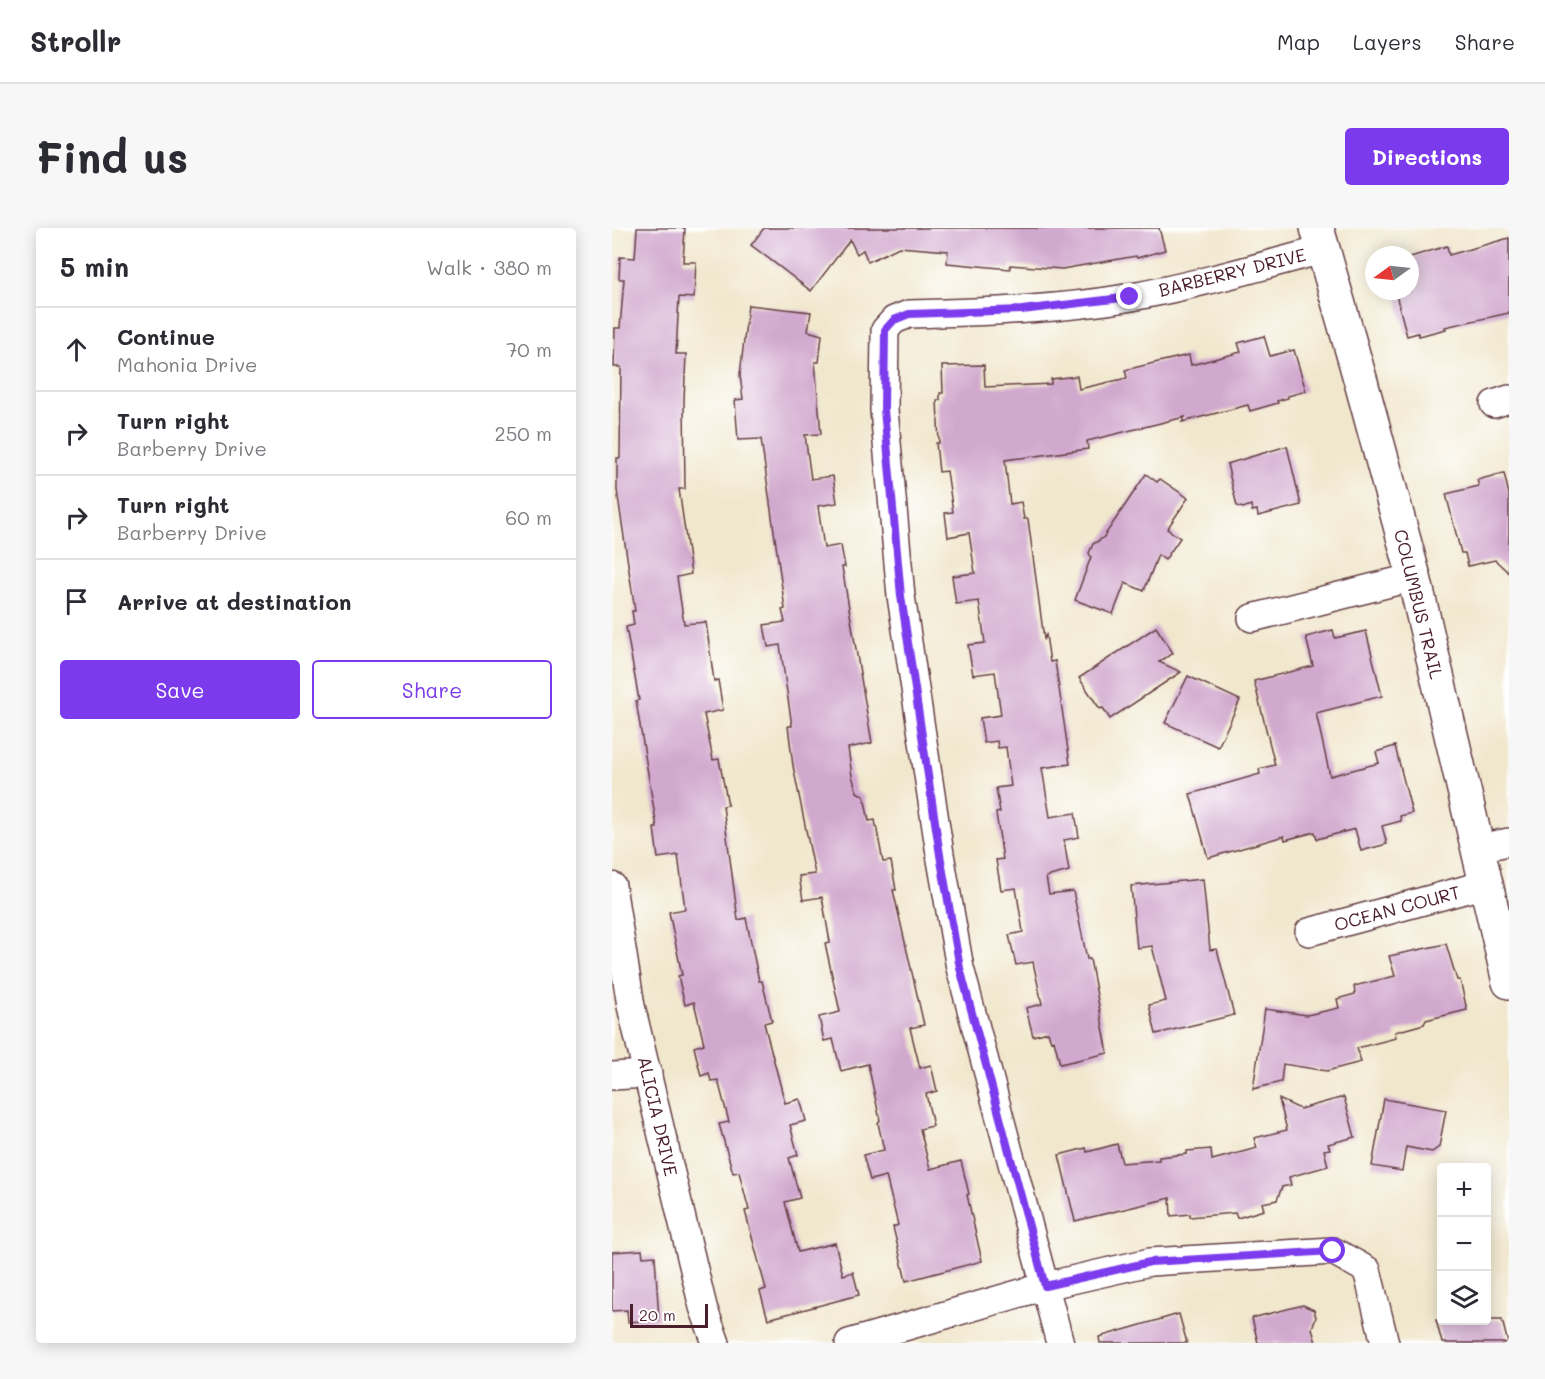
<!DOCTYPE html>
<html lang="en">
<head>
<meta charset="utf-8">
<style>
  :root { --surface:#fff; --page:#f7f7f7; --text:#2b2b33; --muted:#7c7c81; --line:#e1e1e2; --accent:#7c3aed }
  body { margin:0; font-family:Mali,sans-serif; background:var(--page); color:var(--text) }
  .controls { position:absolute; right:18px; bottom:18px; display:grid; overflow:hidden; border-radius:6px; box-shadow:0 3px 15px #0003 }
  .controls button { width:54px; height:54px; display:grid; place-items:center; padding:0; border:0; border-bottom:2px solid var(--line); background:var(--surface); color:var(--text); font:30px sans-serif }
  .compass { position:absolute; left:753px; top:18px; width:54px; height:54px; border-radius:50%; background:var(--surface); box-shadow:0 3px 15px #0003; rotate:255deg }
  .scale { position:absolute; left:18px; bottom:15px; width:78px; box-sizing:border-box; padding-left:6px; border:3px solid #4a1f2b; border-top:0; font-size:16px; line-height:21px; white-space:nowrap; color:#4a1f2b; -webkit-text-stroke:4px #fff; paint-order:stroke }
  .stop { position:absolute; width:18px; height:18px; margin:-14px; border:4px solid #7c3aed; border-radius:50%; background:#fff }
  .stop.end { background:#7c3aed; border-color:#fff; box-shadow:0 2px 6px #0008 }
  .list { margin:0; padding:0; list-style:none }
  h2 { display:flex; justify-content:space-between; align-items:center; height:78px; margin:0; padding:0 24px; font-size:26px }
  h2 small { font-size:20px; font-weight:400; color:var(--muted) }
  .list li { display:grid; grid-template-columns:39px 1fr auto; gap:18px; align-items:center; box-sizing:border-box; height:84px; padding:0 24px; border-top:2px solid var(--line) }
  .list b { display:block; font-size:22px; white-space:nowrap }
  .list p { margin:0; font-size:20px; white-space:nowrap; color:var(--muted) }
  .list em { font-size:20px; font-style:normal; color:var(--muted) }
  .actions { display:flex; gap:12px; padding:18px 24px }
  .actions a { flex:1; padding:14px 0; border:2px solid var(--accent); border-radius:6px; text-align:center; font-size:21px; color:var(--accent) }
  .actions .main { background:var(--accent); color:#fff }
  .icon { flex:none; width:33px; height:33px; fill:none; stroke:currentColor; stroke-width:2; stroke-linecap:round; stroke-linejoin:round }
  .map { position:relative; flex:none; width:897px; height:1115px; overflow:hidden; border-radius:6px }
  header { display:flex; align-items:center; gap:36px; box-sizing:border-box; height:84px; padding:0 30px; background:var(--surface); border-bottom:2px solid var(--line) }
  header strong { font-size:28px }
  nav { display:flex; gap:33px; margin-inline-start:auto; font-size:21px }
  .intro { display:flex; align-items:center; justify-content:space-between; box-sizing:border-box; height:144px; padding:0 36px }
  h1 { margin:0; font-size:42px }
  .button { padding:15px 27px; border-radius:6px; background:var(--accent); color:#fff; font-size:21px; font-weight:700 }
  main { display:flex; gap:36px; padding:0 36px }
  aside { flex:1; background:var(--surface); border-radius:6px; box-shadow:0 3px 15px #0003 }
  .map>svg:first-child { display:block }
</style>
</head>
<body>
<header>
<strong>Strollr</strong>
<nav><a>Map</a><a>Layers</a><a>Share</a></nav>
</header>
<div class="intro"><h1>Find us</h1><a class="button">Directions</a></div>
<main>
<aside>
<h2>5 min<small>Walk · 380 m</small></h2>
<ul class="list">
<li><svg class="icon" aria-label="ahead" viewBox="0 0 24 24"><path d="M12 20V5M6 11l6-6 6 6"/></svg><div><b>Continue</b><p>Mahonia Drive</p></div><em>70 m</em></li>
<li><svg class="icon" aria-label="right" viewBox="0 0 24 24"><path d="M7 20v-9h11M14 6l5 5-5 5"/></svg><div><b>Turn right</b><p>Barberry Drive</p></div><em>250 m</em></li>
<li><svg class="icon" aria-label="right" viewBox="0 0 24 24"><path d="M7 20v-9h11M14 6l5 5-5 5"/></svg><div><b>Turn right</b><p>Barberry Drive</p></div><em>60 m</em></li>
<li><svg class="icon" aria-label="arrive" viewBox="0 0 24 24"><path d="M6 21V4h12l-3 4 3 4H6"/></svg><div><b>Arrive at destination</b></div></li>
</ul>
<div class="actions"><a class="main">Save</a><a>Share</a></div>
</aside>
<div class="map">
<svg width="897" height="1115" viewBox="0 0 897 1115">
  <rect width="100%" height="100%" fill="#fff"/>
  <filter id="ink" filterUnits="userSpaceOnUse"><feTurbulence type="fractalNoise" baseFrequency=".0167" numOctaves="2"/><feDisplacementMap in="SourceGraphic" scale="12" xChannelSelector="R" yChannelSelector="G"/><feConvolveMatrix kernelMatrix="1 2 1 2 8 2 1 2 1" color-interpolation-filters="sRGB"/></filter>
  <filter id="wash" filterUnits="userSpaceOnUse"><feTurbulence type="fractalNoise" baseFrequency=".008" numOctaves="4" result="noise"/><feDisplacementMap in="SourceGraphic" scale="24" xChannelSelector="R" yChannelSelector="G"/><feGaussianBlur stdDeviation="1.35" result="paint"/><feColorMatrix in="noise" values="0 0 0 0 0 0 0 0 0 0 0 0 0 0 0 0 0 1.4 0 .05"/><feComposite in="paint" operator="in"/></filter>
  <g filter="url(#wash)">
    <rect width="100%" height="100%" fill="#f1e7cd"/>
    <g id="blocks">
      <!-- building -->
      <g fill="#d1a8ce">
        <polygon points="25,0 73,0 71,34 84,34 82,70 67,69 64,126 74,126 72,172 73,261 67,261 79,346 65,349 72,396 94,394 102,453 106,452 111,482 92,486 101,532 107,531 116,577 111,578 126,692 134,690 147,753 150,753 160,793 152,795 173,875 188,871 194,893 178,897 186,927 177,930 188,970 173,974 186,1024 223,1015 231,1047 241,1044 247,1067 156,1091 148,1063 154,1061 133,983 137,982 127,944 121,945 107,896 117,894 106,852 99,853 97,845 89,848 82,819 92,816 82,774 73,777 66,748 70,747 57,684 73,681 66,627 46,630 42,600 45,600 24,473 27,472 14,399 22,397 20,383 23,383 5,262 5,230 8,230 9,139 2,139 3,100 8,100 12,51 7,51 8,29 23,30"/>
        <polygon points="152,0 547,0 553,22 525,30 524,28 450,41 398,37 398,41 335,35 336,23 287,19 256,34 251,22 245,26 238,12 199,63 139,17"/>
        <polygon points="897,10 897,85 833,99 834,101 807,108 806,105 795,108 783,63 798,63 798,29 835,18 837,27"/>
        <polygon points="136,77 199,84 196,103 210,107 207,134 203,134 209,206 193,207 199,251 221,248 225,275 206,278 212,320 229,317 233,339 230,339 260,515 236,520 240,548 245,564 252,568 257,593 263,592 271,634 279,633 284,662 281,662 312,797 298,800 308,840 319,837 325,863 314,866 321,898 308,901 318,941 349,933 357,966 355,967 370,1033 294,1053 281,999 286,997 274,948 258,952 251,927 272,922 266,895 268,892 256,836 229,843 221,811 212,813 207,789 228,784 213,715 218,714 210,669 191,672 187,648 203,646 181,538 176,498 180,498 168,417 156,419 152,397 173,394 170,382 173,381 149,211 126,212 123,172 131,171 128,147"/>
        <polygon points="652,108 658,128 682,122 694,163 676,168 676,170 665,173 666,175 638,183 636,177 570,194 573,189 475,213 476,221 393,232 398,276 409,274 412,291 416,291 432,411 434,407 438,434 443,433 458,536 430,540 438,589 463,585 467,609 452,612 457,643 434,649 437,666 461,663 475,731 478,731 496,825 448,836 442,812 439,813 436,804 421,808 414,780 430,776 421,734 404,737 397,707 411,704 404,660 389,662 384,632 391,631 384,585 388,584 384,560 399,558 394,519 386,520 385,513 372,515 368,490 389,487 383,444 361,447 356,417 373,415 367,373 344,376 340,348 363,345 357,305 336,309 333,285 341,284 335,243 327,244 324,215 327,215 325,172 328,172 328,165 331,165 330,138 372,137 373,159 439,156 439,151 465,148 467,161 515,150 513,142 542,135 577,127 579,137 629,124 626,115"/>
        <polygon points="675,218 689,277 646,288 645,282 640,283 639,277 631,280 625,278 615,236"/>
        <polygon points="892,245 897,266 897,345 883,332 856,338 853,325 849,325 834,266 867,258 865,252"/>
        <polygon points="534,246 545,254 548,251 576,270 555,301 568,310 553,332 546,327 532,363 513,355 501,386 463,372 479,329 477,325 481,316 491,310"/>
        <polygon points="544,399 561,425 547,434 569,444 498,491 491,480 488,481 467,450"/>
        <polygon points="721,402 723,410 754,403 770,468 704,485 718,548 767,535 764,524 783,518 800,585 788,588 789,593 770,598 775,616 749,623 743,601 705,611 703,604 673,612 672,608 596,630 578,566 648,546 647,541 663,537 642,453 701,438 694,409"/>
        <polygon points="576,448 628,472 606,519 553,495"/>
        <polygon points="591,651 598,722 605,721 622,787 544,806 537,777 554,773 540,718 525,720 519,658"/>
        <polygon points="834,716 845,752 848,752 855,782 814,792 812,796 783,804 784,810 745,820 749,834 715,843 671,836 669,854 641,861 653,781 695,787 727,780 725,771 743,766 742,758 783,748 777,728"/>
        <polygon points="732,869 743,909 716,916 718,921 712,922 716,938 677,949 679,957 670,959 665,972 650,975 652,982 625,990 623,985 578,989 578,986 559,988 558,970 463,993 447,927 474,920 475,924 505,916 510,935 547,932 547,929 575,926 575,923 599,921 600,932 645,920 642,910 675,902 667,871 688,881"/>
        <polygon points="772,871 834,882 827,919 820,924 794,919 790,943 760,938"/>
        <polygon points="30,1022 31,1029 43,1028 47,1092 16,1094 15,1082 0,1083 0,1024"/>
        <polygon points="691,1077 702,1082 704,1089 700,1100 704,1115 646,1115 640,1090"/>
        <polygon points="567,1086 575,1115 488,1115 487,1109"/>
        <polygon points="824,1092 890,1092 896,1115 830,1115"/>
      </g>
    </g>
  </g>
  <g filter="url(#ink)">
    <use href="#blocks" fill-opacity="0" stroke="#633d43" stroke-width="1.5"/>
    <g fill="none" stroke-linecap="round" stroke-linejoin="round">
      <defs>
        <g id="street">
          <polyline points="882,176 897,171"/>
          <polyline points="640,390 802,349"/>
          <polyline points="865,620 897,614"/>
          <polyline points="0,658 19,778 91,1079 104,1115"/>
          <polyline points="697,704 874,656"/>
          <polyline points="0,848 36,846"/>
          <polyline points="237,1115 433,1058 538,1034 721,1023 755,1042 773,1115"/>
          <path d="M448,1115l-100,-375 -20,-114 -39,-258 -17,-186 1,-80 9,-10 15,-6c74,-2 149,-4 223,-17 64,-12 127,-30 190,-47"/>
        </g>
        <polyline id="secondary" points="705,0 749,154 802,349 897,754"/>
      </defs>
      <!-- street casing -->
      <use href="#street" stroke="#633d43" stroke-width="30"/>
      <!-- secondary casing -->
      <use href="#secondary" stroke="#633d43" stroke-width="36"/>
      <!-- street -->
      <use href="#street" stroke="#fff" stroke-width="27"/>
      <!-- secondary -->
      <use href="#secondary" stroke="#fff" stroke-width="33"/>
    </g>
  </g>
  <g fill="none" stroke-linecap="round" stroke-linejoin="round" filter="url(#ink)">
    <!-- route -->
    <polyline stroke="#7c3aed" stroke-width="8" points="518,69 410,82 297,86 282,92 273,102 272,182 289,368 328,627 348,740 433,1058 538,1034 721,1023"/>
  </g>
  <g text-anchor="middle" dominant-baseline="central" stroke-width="4.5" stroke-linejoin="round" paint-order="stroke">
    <!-- street labels -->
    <g font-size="18" fill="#4a1f2b" stroke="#fff">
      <text transform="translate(620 44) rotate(-14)">BARBERRY DRIVE</text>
      <text transform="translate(807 376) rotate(76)">COLUMBUS TRAIL</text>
      <text transform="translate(785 680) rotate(-15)">OCEAN COURT</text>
      <text transform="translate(46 888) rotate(77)">ALICIA DRIVE</text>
    </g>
  </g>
</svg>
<div class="controls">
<button>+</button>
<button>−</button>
<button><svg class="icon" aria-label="layers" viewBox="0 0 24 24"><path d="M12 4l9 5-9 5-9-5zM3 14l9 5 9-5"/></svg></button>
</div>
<svg class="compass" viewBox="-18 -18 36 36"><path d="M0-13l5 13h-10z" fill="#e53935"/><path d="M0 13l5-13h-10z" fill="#7c7c81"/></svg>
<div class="scale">20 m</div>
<div class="stop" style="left:721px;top:1023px"></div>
<div class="stop end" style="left:518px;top:69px"></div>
</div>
</main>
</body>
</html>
